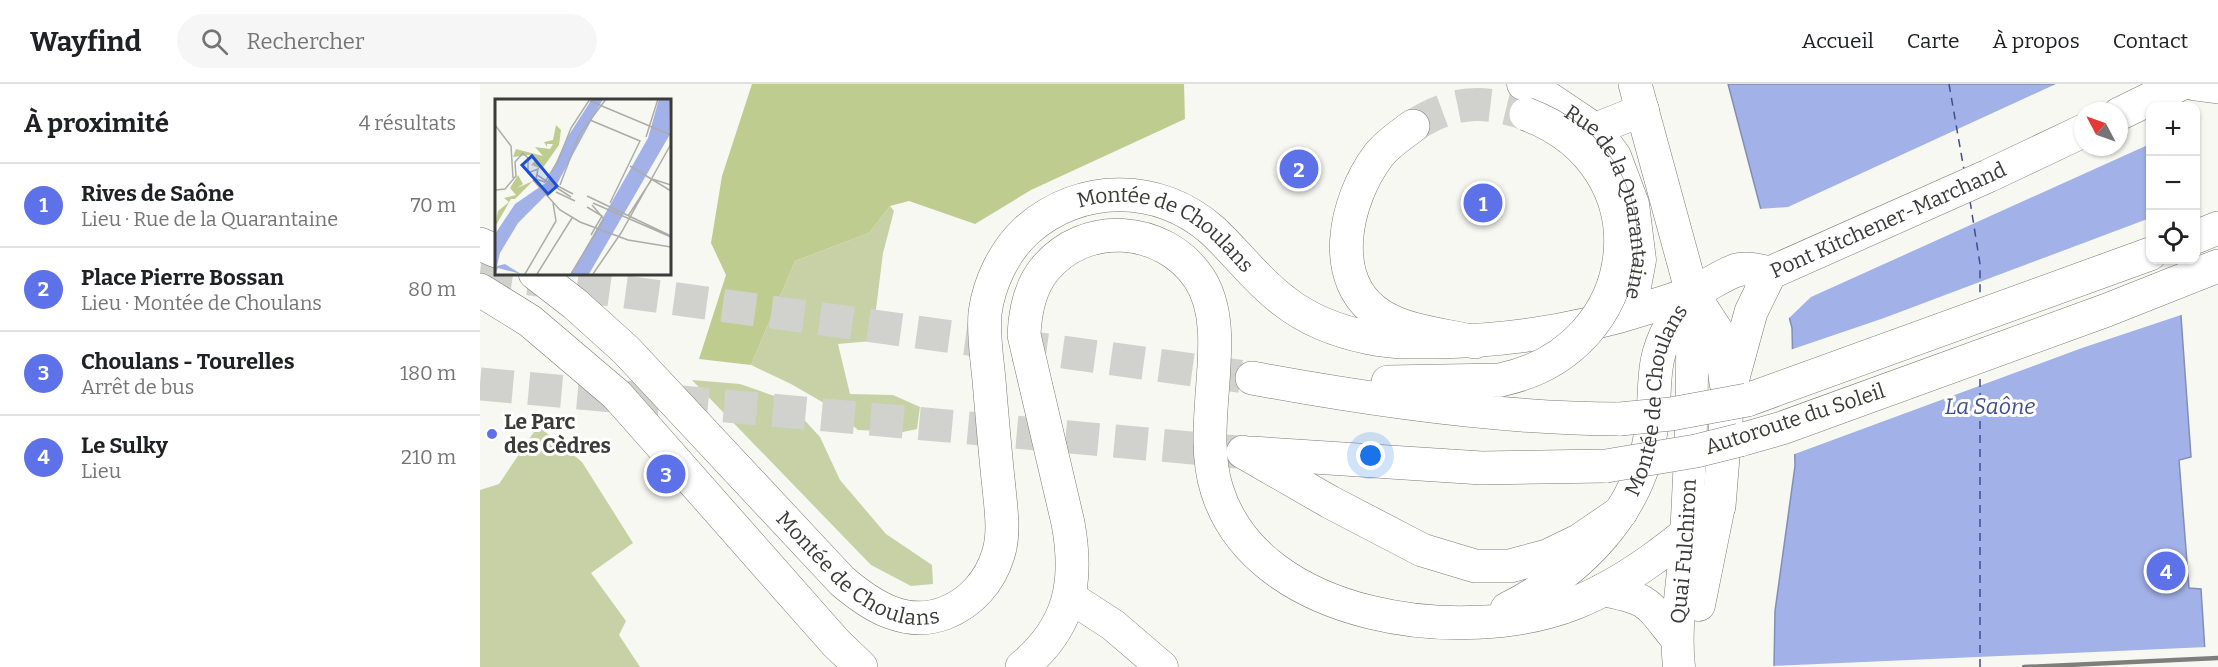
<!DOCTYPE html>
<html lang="fr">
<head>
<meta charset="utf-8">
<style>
  :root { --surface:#fff; --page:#f6f6f6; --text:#202124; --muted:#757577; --line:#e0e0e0; --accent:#5d71e8 }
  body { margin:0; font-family:Bitter,serif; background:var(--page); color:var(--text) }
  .controls { position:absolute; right:18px; top:18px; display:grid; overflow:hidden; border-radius:12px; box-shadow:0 2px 4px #0004 }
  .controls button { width:54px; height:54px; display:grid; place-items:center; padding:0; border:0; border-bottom:2px solid var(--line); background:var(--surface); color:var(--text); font:30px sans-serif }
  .compass { position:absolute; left:1594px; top:18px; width:54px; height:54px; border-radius:50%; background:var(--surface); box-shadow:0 2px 4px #0004; rotate:311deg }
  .you { position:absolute; left:891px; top:372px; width:21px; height:21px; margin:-15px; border:4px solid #fff; border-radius:50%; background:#1a73e8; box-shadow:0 0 0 9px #1a73e833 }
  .badge { display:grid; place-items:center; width:39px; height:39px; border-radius:50%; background:var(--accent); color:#fff; font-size:20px; font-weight:700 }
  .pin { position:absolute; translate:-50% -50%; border:3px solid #fff; box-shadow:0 2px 6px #0006 }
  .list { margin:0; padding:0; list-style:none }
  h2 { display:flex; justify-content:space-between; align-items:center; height:78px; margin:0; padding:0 24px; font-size:26px }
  h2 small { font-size:20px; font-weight:400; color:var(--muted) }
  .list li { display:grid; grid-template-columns:39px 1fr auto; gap:18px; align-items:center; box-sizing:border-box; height:84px; padding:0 24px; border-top:2px solid var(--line) }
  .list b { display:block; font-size:22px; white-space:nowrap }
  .list p { margin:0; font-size:20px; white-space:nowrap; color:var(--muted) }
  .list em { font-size:20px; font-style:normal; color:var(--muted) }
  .icon { flex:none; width:33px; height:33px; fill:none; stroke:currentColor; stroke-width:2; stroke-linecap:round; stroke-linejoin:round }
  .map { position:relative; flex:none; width:1738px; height:583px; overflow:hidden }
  header { display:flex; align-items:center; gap:36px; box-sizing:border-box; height:84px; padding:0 30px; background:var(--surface); border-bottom:2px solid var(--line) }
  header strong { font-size:28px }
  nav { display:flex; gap:33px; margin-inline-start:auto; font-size:21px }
  .search { width:420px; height:54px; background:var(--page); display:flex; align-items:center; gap:15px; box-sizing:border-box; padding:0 21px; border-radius:33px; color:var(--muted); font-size:22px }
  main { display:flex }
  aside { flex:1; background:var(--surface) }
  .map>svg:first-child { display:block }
</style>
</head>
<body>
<header>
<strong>Wayfind</strong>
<div class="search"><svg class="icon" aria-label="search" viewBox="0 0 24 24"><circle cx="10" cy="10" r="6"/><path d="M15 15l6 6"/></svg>Rechercher</div>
<nav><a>Accueil</a><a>Carte</a><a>À propos</a><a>Contact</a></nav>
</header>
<main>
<aside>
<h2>À proximité<small>4 résultats</small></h2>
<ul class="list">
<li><span class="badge">1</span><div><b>Rives de Saône</b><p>Lieu · Rue de la Quarantaine</p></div><em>70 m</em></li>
<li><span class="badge">2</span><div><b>Place Pierre Bossan</b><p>Lieu · Montée de Choulans</p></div><em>80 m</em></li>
<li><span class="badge">3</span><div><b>Choulans - Tourelles</b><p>Arrêt de bus</p></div><em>180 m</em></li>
<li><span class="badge">4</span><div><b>Le Sulky</b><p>Lieu</p></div><em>210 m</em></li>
</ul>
</aside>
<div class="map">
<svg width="1738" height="583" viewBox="0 0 1738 583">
  <rect width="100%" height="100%" fill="#f7f8f2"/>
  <!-- green -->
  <g fill="#c7d1a5">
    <polygon points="410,122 414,127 403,169 392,257 358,260 370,310 413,311 440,323 437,345 423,348 378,346 351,323 311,300 271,281 315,177 389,149"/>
    <polygon points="212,296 260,300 306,316 340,353 360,396 406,450 452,481 453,500 431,502 391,481"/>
    <polygon points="58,342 102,378 153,459 111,489 146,537 139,551 160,583 0,583 0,406 19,400"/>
  </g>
  <!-- forest -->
  <polygon fill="#bfcc90" points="272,0 704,0 705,35 551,106 495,140 429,117 410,122 389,149 315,177 271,281 219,275 246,191 231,159 242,92"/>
  <!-- water -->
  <path fill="#a2b1e8" stroke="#838eb4" stroke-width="1.5" fill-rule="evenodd" d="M1248,0h427l-5,22v154h27l14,197 -12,3 10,128 12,1 5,78h-432l1,-56 20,-145 -3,-138zM1603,27h36v36h-36z"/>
  <!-- pier -->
  <g fill="#f7f8f2" fill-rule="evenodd">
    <path d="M1576,0h102l-8,22v38l-339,153 -24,23 -28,-111 29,-2zM1603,27h36v36h-36z"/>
    <polygon points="1670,134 1670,176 1700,176 1704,230 1602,264 1312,371 1310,266 1404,234"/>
    <polygon points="1727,563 1729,583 1291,583 1291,582"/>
  </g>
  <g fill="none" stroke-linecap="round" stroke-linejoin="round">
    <!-- ferry -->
    <g stroke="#404e91" stroke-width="1.5" stroke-dasharray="8 6" stroke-linecap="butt">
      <polyline points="1469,0 1484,86"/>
      <polyline points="1490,117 1500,180 1500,213"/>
      <polyline points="1500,583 1500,290"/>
    </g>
    <!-- highway-tunnel -->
    <g stroke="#d1d2cd" stroke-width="33" stroke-dasharray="33 16" stroke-linecap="butt">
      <path d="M933,42c39,-25 69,-27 113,-12"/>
      <polyline points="0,188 772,294"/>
      <polyline points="0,300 757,368"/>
    </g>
    <defs>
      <g id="minor">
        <path id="s1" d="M1043,0l8,2 64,43 20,27 18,48 7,56 -10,53"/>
        <polyline points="1115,45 1163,26"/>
        <path d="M1122,506c47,9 44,11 73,47"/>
        <polyline points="590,513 633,541 682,583"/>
        <polyline points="1219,521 1239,422"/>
        <path id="s2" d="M1199,583c-5,-45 5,-87 7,-132 5,-80 7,-162 6,-242"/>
      </g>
      <g id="major">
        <polyline points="1155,0 1212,209 1240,252 1246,299"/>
        <polyline points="1715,0 1738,3"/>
        <polyline points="1639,30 1701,0"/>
        <polyline points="0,160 16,167"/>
        <path id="s3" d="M55,189l40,31 51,46 216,231c29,25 64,47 103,32 26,-10 45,-32 53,-58 7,-21 3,-45 1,-67 -4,-36 -7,-72 -10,-108 -2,-22 -6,-45 -4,-67 4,-30 19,-62 42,-83 53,-47 132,-47 185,0 25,23 45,51 72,71 24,19 56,31 86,37 22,5 45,4 67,4 73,-1 143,-12 213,-35 14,-5 30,-9 44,-15 15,-7 28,-17 43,-22 9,-3 23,1 33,3l218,-97 95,-45"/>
        <polyline points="0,206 50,237 137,311 356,559 381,583"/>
        <path id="s4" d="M1027,525c71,-36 133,-96 144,-178 4,-23 2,-47 6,-69 5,-27 20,-48 35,-69"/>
        <path d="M542,583c48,-40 57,-84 46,-144l-44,-188c1,-23 5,-46 20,-65 40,-50 119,-45 155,8 36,54 -4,144 18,212 41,131 248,157 358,113 53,-21 101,-60 144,-97l9,-110 23,-84 19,-39"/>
      </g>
      <g id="highway">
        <path d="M933,42c-12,9 -26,18 -35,30 -33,44 -52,126 4,160 26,16 64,19 93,26"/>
        <polyline points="1716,153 1738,144"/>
        <path d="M772,294c118,22 248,41 368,41"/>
        <polyline points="908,298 1020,296"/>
        <polyline points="1267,316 1670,170"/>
        <polyline points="1260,356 1302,344 1627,226 1738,182"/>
        <polyline points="763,368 850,418 942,466 995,482 1030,482 1067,472 1100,456 1141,428"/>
        <polyline points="771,369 1002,384 1126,382"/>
      </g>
    </defs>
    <!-- minor casing -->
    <use href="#minor" stroke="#7a7b76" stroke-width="33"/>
    <!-- major casing -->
    <use href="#major" stroke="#7a7b76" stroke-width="34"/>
    <!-- highway casing -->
    <use href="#highway" stroke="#7a7b76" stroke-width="34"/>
    <!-- minor -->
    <use href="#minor" stroke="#fff" stroke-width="32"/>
    <!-- major -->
    <use href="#major" stroke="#fff" stroke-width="33"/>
    <!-- highway -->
    <use href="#highway" stroke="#fff" stroke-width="33"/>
    <!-- rail -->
    <polyline stroke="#7e7f7b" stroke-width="4.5" points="1544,583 1738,574"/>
    <defs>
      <g id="highway-bridge">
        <path d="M1020,296c145,-30 166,-214 26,-266"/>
        <polyline points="1140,335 1191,330 1267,316"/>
        <polyline points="1126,382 1216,367 1260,356"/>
      </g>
    </defs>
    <!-- highway-bridge casing -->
    <use href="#highway-bridge" stroke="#7a7b76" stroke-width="34" stroke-linecap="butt"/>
    <!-- highway-bridge -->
    <use href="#highway-bridge" stroke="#fff" stroke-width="33"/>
  </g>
  <!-- markers -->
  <circle fill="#5d71e8" stroke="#fffffe" stroke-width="2" cx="12" cy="350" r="6"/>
  <g text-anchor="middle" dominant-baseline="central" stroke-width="6" stroke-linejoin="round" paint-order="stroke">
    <!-- street labels -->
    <g font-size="21" fill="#3b3c39" stroke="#fffffe">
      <text stroke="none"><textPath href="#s1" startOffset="159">Rue de la Quarantaine</textPath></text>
      <text stroke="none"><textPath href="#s3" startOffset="1908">Pont Kitchener-Marchand</textPath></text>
      <text stroke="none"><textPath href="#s3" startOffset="1126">Montée de Choulans</textPath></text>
      <text stroke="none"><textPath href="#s4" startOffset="270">Montée de Choulans</textPath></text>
      <text transform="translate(1315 335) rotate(-18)">Autoroute du Soleil</text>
      <text stroke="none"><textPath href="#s2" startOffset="116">Quai Fulchiron</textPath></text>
      <text stroke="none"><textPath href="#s3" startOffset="444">Montée de Choulans</textPath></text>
    </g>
    <!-- poi labels -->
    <g font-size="21" font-weight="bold" fill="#3b3c39" stroke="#fffffe" text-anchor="start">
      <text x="24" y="338">Le Parc<tspan x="24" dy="24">des Cèdres</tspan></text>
    </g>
    <!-- water labels -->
    <g font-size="22" font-style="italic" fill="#404e91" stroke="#fffffe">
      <text x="1510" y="322">La Saône</text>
    </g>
  </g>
  <!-- overview -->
  <g transform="translate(15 15)">
    <rect width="176" height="176" fill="#f7f8f2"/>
    <path d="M61,26l5,5 -2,15 -17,24 -11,-4 5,-5 -7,-5 -16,2 3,-8 27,7 -8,-9 15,2 3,-5h-6v3l-3,-5 9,-2zM23,76l5,9 -6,4 16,-7 -18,18h-4l-16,28 3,-16 11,-9 -5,-4 12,-3 -6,-7z" fill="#bfcc90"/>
    <path d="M97,0h11l-46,85 -39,39 -18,30 -3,13 8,-2 16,10 -23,-6 -3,6v-40l20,-30 32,-22 20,-44zM164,0h11l-1,37 -80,138h-18l77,-136z" fill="#a2b1e8"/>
    <path fill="none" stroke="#a2b1e8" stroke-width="3" d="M57,84l24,-51 18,-26M0,153l13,-26 41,-40"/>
    <path fill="none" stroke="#acada8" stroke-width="1.5" d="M95,2l81,34M95,21l50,21 -30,62M0,26l16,21 2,32M151,38l12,-38M135,67l41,25M42,76l34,22M38,81l27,30 20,12 48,18 43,7M59,85l19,10M65,86l19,-50 27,-36M1,91l9,-1 11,-13 -1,-14 8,-9 5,5v15l10,-4 -2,10 9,3 13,-21 13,-33 19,-29M61,93l19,9M92,97l84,40M98,104l78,34M92,108l15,9 -11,19M133,117l24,-37 19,6M30,175l31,-53 -3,-18M42,175l35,-56M76,175l33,-55 -12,-14M98,175l28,-41 50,-89"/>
    <path fill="#1d4ed8" fill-opacity="0.15" stroke="#1d4ed8" stroke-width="3" d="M37,57l25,30 -9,8 -26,-29z"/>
    <rect width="176" height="176" fill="none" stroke="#3b3c39" stroke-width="3"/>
  </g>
</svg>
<div class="controls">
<button>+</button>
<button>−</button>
<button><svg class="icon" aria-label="locate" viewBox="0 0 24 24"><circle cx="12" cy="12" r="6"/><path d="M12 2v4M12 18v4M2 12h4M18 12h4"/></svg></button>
</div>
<svg class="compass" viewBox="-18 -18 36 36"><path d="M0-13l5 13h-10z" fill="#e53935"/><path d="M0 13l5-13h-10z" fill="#757577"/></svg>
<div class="you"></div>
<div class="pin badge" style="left:1003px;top:119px">1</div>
<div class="pin badge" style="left:819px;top:85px">2</div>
<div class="pin badge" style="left:186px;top:390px">3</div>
<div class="pin badge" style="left:1686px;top:487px">4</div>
</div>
</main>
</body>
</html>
